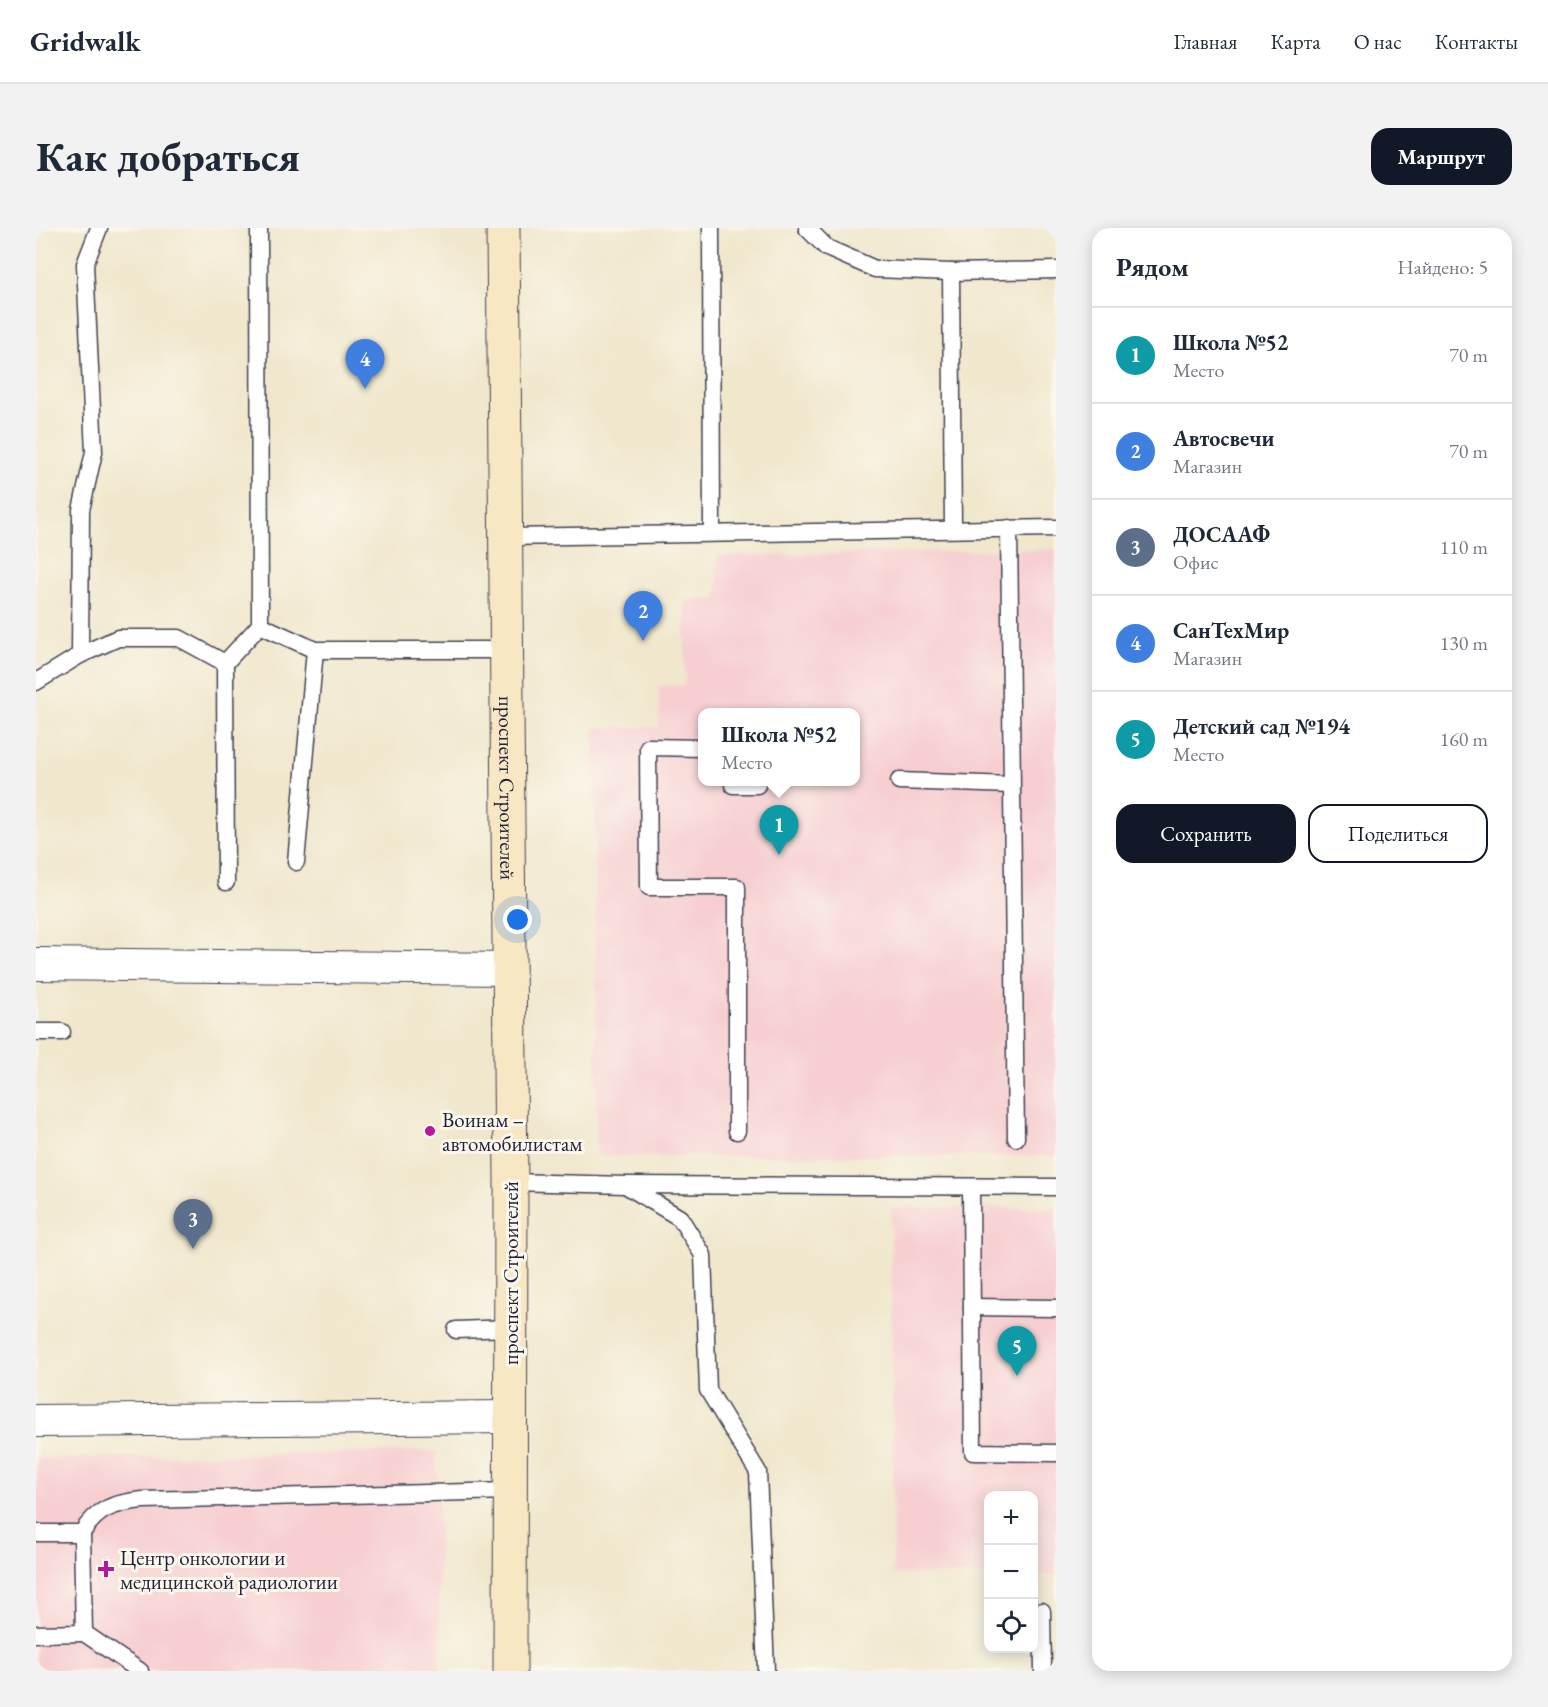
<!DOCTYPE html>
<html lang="ru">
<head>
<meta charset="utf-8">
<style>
  :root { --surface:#fff; --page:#f2f2f3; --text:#1f2937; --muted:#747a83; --line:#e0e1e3; --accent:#111827 }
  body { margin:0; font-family:"EB Garamond",serif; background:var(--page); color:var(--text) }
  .controls { position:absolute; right:18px; bottom:18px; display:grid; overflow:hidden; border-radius:12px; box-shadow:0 3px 15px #0003 }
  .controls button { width:54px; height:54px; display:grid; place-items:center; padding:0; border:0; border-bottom:2px solid var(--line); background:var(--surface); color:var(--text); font:30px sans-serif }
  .you { position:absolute; left:482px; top:692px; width:21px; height:21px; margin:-15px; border:4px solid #fff; border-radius:50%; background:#1a73e8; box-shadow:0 0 0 9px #1a73e833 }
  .badge { display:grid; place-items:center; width:39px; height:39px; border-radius:50%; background:var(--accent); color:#fff; font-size:20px; font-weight:700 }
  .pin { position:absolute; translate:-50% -50px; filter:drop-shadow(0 2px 3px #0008) }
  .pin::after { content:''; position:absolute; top:32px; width:21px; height:18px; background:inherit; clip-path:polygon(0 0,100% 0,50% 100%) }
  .popup { position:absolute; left:662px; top:480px; width:162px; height:78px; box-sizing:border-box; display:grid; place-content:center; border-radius:12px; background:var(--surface); filter:drop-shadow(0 2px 4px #0005); font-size:20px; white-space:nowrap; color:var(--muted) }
  .popup b { font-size:22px; color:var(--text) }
  .popup::after { content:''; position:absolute; left:50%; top:100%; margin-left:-12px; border:12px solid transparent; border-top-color:var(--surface) }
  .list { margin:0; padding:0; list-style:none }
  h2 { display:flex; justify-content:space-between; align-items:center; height:78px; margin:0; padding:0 24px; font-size:26px }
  h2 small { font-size:20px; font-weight:400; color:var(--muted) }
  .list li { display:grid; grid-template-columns:39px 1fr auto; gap:18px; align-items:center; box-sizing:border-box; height:96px; padding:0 24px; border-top:2px solid var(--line) }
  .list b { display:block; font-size:22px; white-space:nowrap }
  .list p { margin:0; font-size:20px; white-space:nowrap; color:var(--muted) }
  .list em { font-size:20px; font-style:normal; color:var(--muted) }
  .actions { display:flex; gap:12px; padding:18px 24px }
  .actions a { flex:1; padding:14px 0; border:2px solid var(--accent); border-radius:18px; text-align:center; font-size:21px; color:var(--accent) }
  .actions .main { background:var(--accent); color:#fff }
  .icon { flex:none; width:33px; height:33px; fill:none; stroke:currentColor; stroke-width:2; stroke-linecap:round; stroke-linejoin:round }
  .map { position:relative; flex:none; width:1020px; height:1443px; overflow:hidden; border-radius:18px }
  header { display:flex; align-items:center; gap:36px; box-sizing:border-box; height:84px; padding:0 30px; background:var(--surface); border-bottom:2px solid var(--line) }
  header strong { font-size:28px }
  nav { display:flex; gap:33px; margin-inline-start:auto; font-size:21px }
  .intro { display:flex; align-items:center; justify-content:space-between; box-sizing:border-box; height:144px; padding:0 36px }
  h1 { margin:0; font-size:42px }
  .button { padding:15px 27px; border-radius:18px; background:var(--accent); color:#fff; font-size:21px; font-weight:700 }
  main { display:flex; gap:36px; padding:0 36px }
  aside { flex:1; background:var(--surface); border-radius:18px; box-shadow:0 3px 15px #0003 }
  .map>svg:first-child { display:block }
</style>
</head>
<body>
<header>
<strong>Gridwalk</strong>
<nav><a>Главная</a><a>Карта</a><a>О нас</a><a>Контакты</a></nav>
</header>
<div class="intro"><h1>Как добраться</h1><a class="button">Маршрут</a></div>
<main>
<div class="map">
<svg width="1020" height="1443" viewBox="0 0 1020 1443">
  <rect width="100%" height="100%" fill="#fbf7ec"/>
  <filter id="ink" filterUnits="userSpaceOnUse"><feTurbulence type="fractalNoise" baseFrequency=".0167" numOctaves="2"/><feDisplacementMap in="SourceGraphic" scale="12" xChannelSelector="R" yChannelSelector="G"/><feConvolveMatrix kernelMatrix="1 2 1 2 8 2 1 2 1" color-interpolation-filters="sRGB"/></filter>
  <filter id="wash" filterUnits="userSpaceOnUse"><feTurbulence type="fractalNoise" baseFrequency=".008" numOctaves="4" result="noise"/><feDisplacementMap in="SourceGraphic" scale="24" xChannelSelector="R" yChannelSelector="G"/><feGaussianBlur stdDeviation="1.35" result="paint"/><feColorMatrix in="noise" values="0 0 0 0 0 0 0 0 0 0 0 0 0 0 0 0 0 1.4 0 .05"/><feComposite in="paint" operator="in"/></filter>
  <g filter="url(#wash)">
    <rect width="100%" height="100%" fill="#f0e7cc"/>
    <!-- built -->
    <g fill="#f7cfd1" fill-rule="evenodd">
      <path d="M1020,321v607h-459l-3,-428 65,-1v-41l26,-1v-85l32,-1v-43zM666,484h153v70h-153z"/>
      <polygon points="855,980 1020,980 1020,1347 998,1347 998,1268 952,1268 952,1347 857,1346"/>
      <polygon points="401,1223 404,1443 0,1443 0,1231"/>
    </g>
  </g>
  <g filter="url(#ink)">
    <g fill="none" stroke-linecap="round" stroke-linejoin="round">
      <defs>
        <g id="service">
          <polyline points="63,0 49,36 58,224 45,282 44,427 82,410 143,410 189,435 224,397 279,422 469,422"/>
          <polyline points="223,0 224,397"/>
          <polyline points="675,0 676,305"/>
          <polyline points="771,0 791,20 839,41 915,44 1020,42"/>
          <polyline points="915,44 917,301"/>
          <polyline points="973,300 980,910"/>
          <polyline points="470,309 1020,300"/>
          <polyline points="189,435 190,654"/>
          <polyline points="0,454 44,427"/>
          <polyline points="666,520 612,519 613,659 701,659 701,903"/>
          <polyline points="863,553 975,557"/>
          <polyline points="697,554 697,557 721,557"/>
          <polyline points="260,634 279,422"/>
          <polyline points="0,804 26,804"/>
          <polyline points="475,954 590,957 1020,959"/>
          <polyline points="591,958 644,990 667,1027 672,1162 722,1244 730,1443"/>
          <polyline points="935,960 937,1224 1020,1225"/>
          <polyline points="936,1079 1020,1080"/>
          <polyline points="420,1102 473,1100"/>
          <polyline points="0,1305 46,1305 48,1405 104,1443"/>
          <path d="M46,1305c15,-25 33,-30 61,-33l367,-9"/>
          <polyline points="1006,1383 1007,1443"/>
          <polyline points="0,1406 48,1405"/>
        </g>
        <g id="minor">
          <polyline points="0,736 472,741"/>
          <polyline points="0,1193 474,1189"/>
        </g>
        <g id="secondary">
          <path id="s1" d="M467,0l8,954 -1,489"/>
        </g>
      </defs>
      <!-- service casing -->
      <use href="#service" stroke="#414051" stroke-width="19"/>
      <!-- minor casing -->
      <use href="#minor" stroke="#414051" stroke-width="34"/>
      <!-- secondary casing -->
      <use href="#secondary" stroke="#414051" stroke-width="35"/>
      <!-- service -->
      <use href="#service" stroke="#fff" stroke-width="16"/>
      <!-- minor -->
      <use href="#minor" stroke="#fff" stroke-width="32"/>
      <!-- secondary -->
      <use href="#secondary" stroke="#f8e7c3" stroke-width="33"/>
    </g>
  </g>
  <!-- markers -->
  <g fill="#b5179e" stroke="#fbf7ec" stroke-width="2">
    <circle cx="394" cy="903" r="6"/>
    <path d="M67 1332h6v6h6v6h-6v6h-6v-6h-6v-6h6z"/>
  </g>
  <g text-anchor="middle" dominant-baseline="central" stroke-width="6" stroke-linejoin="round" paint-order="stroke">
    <!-- street labels -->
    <g font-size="21" fill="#22223b" stroke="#fbf7ec">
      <text stroke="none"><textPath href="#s1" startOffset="560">проспект Строителей</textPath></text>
      <text transform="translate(474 1045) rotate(-90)">проспект Строителей</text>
    </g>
    <!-- poi labels -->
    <g font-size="21" fill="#22223b" stroke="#fbf7ec" text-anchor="start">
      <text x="406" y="891">Воинам –<tspan x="406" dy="24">автомобилистам</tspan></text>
      <text x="84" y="1329">Центр онкологии и<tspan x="84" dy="24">медицинской радиологии</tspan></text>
    </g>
  </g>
</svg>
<div class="controls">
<button>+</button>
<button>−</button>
<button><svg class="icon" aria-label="locate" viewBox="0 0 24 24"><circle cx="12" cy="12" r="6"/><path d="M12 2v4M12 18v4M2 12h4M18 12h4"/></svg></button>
</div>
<div class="you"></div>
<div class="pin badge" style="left:743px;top:627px;background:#0f9aa8">1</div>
<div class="popup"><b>Школа №52</b>Место</div>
<div class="pin badge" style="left:607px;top:413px;background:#3f7fe0">2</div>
<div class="pin badge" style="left:157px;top:1021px;background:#5c6f8a">3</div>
<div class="pin badge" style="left:329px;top:161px;background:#3f7fe0">4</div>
<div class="pin badge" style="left:981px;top:1148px;background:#0f9aa8">5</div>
</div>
<aside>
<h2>Рядом<small>Найдено: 5</small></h2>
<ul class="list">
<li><span class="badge" style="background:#0f9aa8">1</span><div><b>Школа №52</b><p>Место</p></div><em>70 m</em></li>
<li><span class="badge" style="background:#3f7fe0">2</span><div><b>Автосвечи</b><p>Магазин</p></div><em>70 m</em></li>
<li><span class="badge" style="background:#5c6f8a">3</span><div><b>ДОСААФ</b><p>Офис</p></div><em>110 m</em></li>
<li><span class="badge" style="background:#3f7fe0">4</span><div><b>СанТехМир</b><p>Магазин</p></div><em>130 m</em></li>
<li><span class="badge" style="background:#0f9aa8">5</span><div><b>Детский сад №194</b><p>Место</p></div><em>160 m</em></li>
</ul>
<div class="actions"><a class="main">Сохранить</a><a>Поделиться</a></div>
</aside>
</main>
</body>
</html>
